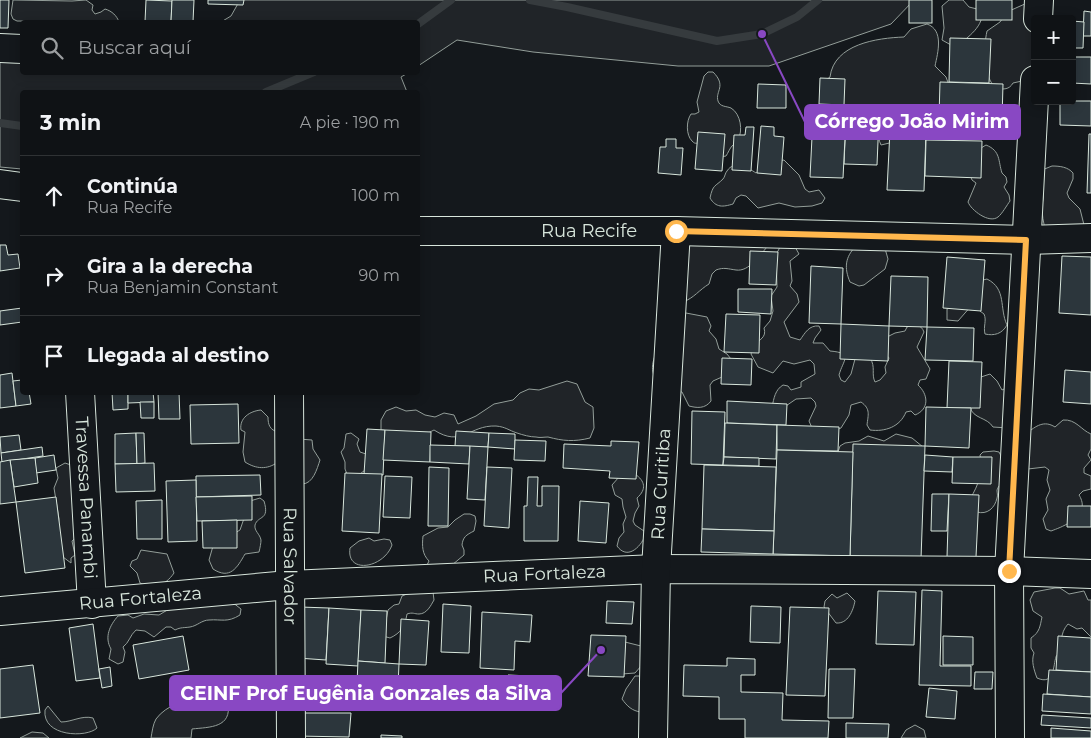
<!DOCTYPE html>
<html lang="es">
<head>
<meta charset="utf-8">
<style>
  :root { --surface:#0f1215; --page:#181b1e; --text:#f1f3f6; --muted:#9b9ea0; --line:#2f3234 }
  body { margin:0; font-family:Montserrat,sans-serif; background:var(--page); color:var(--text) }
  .controls { position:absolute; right:15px; top:15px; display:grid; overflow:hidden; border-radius:5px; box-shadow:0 2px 12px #0003 }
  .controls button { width:45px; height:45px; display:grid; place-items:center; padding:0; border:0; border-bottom:1px solid var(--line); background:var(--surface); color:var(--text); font:25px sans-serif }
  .stop { position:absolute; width:15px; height:15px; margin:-11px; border:4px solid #ffb74d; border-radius:50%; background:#fff }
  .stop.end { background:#ffb74d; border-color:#fff; box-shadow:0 1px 5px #0008 }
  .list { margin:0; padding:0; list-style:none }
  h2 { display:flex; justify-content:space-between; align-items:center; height:65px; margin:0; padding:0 20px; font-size:21px }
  h2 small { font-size:16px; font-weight:400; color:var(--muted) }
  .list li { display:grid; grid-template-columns:32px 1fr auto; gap:15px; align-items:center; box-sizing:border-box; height:80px; padding:0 20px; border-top:1px solid var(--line) }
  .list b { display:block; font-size:19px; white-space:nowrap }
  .list p { margin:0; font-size:16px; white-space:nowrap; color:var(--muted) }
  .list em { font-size:16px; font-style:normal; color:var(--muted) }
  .icon { flex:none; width:28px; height:28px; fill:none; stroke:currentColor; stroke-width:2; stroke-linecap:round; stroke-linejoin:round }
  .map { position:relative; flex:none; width:1091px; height:738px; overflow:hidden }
  .search { position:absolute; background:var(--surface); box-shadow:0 2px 12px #0003; left:20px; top:20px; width:400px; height:55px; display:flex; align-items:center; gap:12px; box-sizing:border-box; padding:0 18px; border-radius:5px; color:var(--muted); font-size:19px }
  .panel { position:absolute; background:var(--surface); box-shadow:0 2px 12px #0003; left:20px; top:90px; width:400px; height:305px; border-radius:5px }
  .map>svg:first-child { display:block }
</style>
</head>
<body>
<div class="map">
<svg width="1091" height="738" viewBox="0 0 1091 738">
  <rect width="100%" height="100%" fill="#14181c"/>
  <!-- green -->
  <g fill="#202428" stroke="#939e99">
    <path d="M13,0l59,1 14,-1 7,5 -1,5 3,4 6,-2 4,-3c7,2 12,7 14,13l-102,-1 -4,-2 -2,-5z"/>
    <polygon points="240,0 914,0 891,24 769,66 678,66 533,52 457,40 418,66 418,22 221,22 231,16"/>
    <path d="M949,0h14l6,7 12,3c5,15 -14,28 -24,36l-6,-1 -9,-5 2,-12 -2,-22z"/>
    <path d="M1027,3l8,16v54l-13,8 -9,2c-4,7 -9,6 -17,6 -13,-14 -13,-39 -9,-58l13,-9 7,-10z"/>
    <path d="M927,24c17,6 11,28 8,42l11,11 11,30 -16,21 -25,-2 -5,-3 -8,-14 -4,3 5,14 6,8 -8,6 -21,5c-5,-10 -1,-19 -4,-28 -6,-14 -23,-7 -32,-2 -20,-7 -24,-12 -23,-32l8,-6c4,-33 47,-39 74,-40l7,-8z"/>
    <polygon points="0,61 22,62 22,72 408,73 401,77 407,92 22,92 22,169 0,167"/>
    <path d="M708,72h5c14,14 2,19 5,29 2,6 8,5 13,7 10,6 12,23 7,32 -2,3 -4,4 -6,6 -2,2 -4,7 -6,10l-6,1c-6,-4 -13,-11 -20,-13 -5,-2 -4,1 -8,-3 -6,-6 -6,-20 -1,-27h4l4,-2 -2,-10 7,-26z"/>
    <path d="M986,145c15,6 12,16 16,28l4,4 1,5 -3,5 5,8 1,6c-3,4 -8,13 -12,16 -9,7 -27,-7 -30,-15l8,-19 -4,-3 -2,-5 11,-27z"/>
    <path d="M784,160l15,15 6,14 4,3 10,-2 6,8 -3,5 -10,3 -17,1 -16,-4 -21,5 -12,-12 -5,-1 -5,3 -3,6c-10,3 -17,4 -23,-6 3,-14 5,-11 13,-19 2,-2 2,-6 4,-8 7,-11 20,-4 29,2l23,-12z"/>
    <path d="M1052,166c8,0 16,1 21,7v6l-6,14 2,5 11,11 5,20 -39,2c-3,-8 -4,-17 -4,-25 0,-4 2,-8 1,-12 -1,-11 -4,-13 -1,-24z"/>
    <path d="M689,239l78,8c-7,8 -18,25 -31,23 -8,-1 -12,-3 -20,0l-4,4 -3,10c-10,6 -15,14 -26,18z"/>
    <path d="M781,245h13l5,9 -9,7 2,20 -2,5 7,8 2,8 -15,20 6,15 10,3c5,-7 9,-15 19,-14l2,4 -6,8 -2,5h10l7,8c24,2 13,9 9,24l2,5 4,2 6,-8 4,-15 15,-1c6,9 1,16 5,24l5,-2 6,-7 -1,-6 4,-9 -3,-4 -1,-16 10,-5 10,-2 2,-4c8,-3 14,-3 17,5l-7,15 13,22 -4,10 -6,1 -2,5c10,9 12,24 -3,30l-4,-4 -5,1c-6,15 -21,20 -36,18l-3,-5c1,-10 4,-16 -6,-23l-10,3 -2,10 -8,13 -10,4 -19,-4 -3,-7 7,-15 -1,-4 -4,-4 -15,1 -13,9 -11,-1c2,-9 3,-17 11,-22l5,1 3,4 10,-3v-5l14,-8 -1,-10 -4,-4 -16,4 -11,-3 -10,12 -15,-6 -7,-13c1,-3 2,-6 3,-8 5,-7 13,-8 10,-18l6,-7 3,-10 -2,-15 6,-9 -1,-32z"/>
    <path d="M884,245l4,14 -3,10 -21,16 -5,1 -9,-4c-6,-14 -5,-25 6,-36z"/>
    <path d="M987,279c20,10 12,29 20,46 -5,9 -13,11 -22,9 -2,-8 2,-13 -1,-20l-4,-3v-5l-8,-1 -14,16 -11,-1v-11l9,-4 27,-25z"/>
    <path d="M686,313l21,4 4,9 -2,5 7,8 3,10 8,5 4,5 -9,18 -9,4 -3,4 1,16c-6,8 -14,7 -22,5l-7,-14c-55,-12 -20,-49 -1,-77z"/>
    <path d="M990,374l7,7 5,9 4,-2 2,40 -15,-1c-6,-10 -20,-8 -23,-20l11,-30z"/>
    <path d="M567,381l10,3 8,18 8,5 1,21 -4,10c-16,4 -27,3 -42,-1 -4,0 -8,1 -12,0 -6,0 -13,-2 -19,-4 -9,-3 -11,-6 -21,-7 -27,-1 -34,22 -62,4l-10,5 -43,-5v-10l5,-9 10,-4 10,4 10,-1 9,5 10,2 9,-4 10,2 4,9 18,-8 18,-12 19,-4 7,-7 9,-4 10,1z"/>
    <path d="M261,410l7,7c0,8 2,13 10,15v30c-11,8 -22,7 -33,0l-2,-10 2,-20 -4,-2c-2,-12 9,-19 20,-20z"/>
    <path d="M1063,420c13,-1 18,10 28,14v15l-3,6 3,5 -7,8v5l7,3v13l-8,2 -4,4c2,3 4,8 3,12 -2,13 -20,20 -31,24l-5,-2 -3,-10 5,-9 -2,-11 4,-9 -3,-10 2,-10 -4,-3 -17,2 -1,-36c9,-7 17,-13 28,-6z"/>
    <polygon points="351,433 359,439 357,444 360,452 369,455 369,467 356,477 347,474 345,469 345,462 341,452 344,448 346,434"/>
    <polygon points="896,434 912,438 923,447 860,453 838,452 840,446 845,443 859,441 868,436 884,441"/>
    <path d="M299,439l13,1 1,9 7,11c-3,9 -7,24 -18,24z"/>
    <path d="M994,451l5,1c4,7 8,21 5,28 -2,3 -6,6 -7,10 0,3 1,5 0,8 -2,10 -10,17 -20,14l-7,-13c9,-15 13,-27 10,-44l3,-3z"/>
    <polygon points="65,463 71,465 80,534 72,541 75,555 71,558 71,563 59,554 58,529 59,519 54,488 58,478 56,468"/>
    <path d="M635,474c10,7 12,15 2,24l2,8 -4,7 -2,8 2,4 9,6 1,5c-5,12 -18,24 -28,10l2,-8 5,-6 -1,-8 3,-7 -3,-10 -1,-8 -7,-4 -3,-10 7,-8z"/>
    <path d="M260,498l4,3c6,20 -6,14 -9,24 -1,6 5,9 6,15 0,3 -1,8 -2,12l-14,2c-8,14 -15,26 -32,15l-4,-9 4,-14 27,-16 10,-29z"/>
    <path d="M464,514h6l5,2 1,5 -2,10c-8,4 -11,6 -12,14l2,5v5l-12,10h-25l2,-4c-7,-7 -7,-15 -6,-25l15,-8 10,-1 7,-7z"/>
    <path d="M369,538l5,3 10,-2 6,1 2,5c-8,23 -46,30 -42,3l9,-7z"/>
    <path d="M141,550l26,4 7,19c-9,13 -20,16 -34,10l-3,-10 -7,-7 2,-5 5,-2z"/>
    <path d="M1055,588h5l9,6 15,-3 4,9h3v37l-9,-9 -5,1 -9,-5c-9,10 -5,19 -10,30 0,1 -2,1 -2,3 -3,8 -1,29 -19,21 -3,-8 -6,-17 -3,-25l-3,-5v-10c9,-6 9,-12 11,-21l-9,-6 -3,-11 4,-8z"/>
    <path d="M412,592h21l1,8c-3,5 -7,14 -15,14 -5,0 -6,-2 -12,0 -2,12 -6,19 -17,24l-7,-2 5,-26 6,-5 5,-1 3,-8z"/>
    <path d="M847,593l8,8c-2,10 -7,23 -19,22l-12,-16 1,-6 7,-7 5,4z"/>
    <path d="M232,602l9,7 -1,6c-13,8 -18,4 -31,5 -7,0 -12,6 -19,7 -6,1 -9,0 -15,3l-4,-3h-5l-12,10 -9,-6 -9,-1c-6,5 -7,13 -13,17l2,5 -2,10 -5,2 -9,-5 2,-10c-7,-12 -1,-24 7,-33l10,-1 5,3 11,-4 15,1 10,-6h11l14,-6z"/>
    <polygon points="621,641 641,646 642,665 635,673 622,674"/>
    <path d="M635,676h5l1,36c-9,-1 -14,-6 -19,-13l4,-10z"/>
    <path d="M203,697l16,2 9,4c4,25 -18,24 -36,26l-1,9h-40c1,-6 2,-14 5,-19 10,-14 31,-20 47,-22z"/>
    <path d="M48,706l13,16c11,0 21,-7 32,-4l4,10c-10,10 -55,9 -52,-18z"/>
    <polygon points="915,725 924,730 926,738 901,738 906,730"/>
    <polygon points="32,732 43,733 49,738 20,738"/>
  </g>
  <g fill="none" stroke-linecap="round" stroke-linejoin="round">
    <!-- stream -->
    <g stroke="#363b3e" stroke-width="8">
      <polyline points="530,0 567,7 717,41 762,34 797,17 818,0"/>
      <polyline points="418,24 451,0"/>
      <polyline points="266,92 314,72"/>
      <polyline points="0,123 22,126"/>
    </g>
  </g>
  <!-- building -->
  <g fill="#2c363c" stroke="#d8e6dc">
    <polygon points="0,0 9,0 8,28 0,28"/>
    <polygon points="146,0 172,1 171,22 145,22"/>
    <polygon points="172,0 194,0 193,22 171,22"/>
    <polygon points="208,0 244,0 243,5 208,4"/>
    <rect x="909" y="0" width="23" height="23"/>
    <rect x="976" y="0" width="36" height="20"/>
    <polygon points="1084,11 1091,12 1091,36 1083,36"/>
    <polygon points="1072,21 1084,22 1083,48 1072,48"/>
    <polygon points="950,38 991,39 989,83 949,82"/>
    <polygon points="1072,57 1091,57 1091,84 1072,83"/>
    <polygon points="820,78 845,79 844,105 819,104"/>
    <polygon points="940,82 1003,84 1002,119 939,117"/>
    <polygon points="758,84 786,85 786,108 757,108"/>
    <polygon points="1060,101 1091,101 1091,126 1060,125"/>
    <polygon points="846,117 879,118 877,165 844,164"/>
    <polygon points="761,126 774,127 774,136 784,137 781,175 757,173"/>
    <polygon points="746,127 754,127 751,171 732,170 734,135 745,135"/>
    <polygon points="890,130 926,131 924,191 887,190"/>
    <polygon points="698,132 725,134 722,171 695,169"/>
    <polygon points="1089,134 1091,134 1091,193 1087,193"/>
    <polygon points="812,137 845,138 843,178 810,177"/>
    <polygon points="666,139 676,139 676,148 683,148 681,175 658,173 660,147 666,147"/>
    <polygon points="926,140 982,141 981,178 925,176"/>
    <polygon points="0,245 6,245 8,255 18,254 20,268 0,271"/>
    <polygon points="750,251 778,252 776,285 749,284"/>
    <polygon points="1062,256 1091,257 1091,315 1059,313"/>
    <polygon points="947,257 985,260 981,311 943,308"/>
    <polygon points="811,266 843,268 841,324 809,323"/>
    <polygon points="891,276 928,277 927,327 889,326"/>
    <polygon points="738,289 772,289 771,314 738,312"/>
    <polygon points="22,308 22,322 0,325 0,311"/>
    <polygon points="726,314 760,315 759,353 724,352"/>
    <polygon points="841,324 889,326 888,361 840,359"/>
    <polygon points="927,327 974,328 973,361 925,360"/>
    <polygon points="722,358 752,359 751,385 721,384"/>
    <polygon points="949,361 982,362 980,408 947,408"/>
    <polygon points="1065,370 1091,372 1091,404 1063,402"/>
    <polygon points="12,373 16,406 0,408 0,375"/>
    <polygon points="22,380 22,392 29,392 31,404 16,406 13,381"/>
    <polygon points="112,392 128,392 128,409 113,410"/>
    <polygon points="128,392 153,392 154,402 128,403"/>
    <polygon points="158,392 179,392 180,419 159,419"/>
    <polygon points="727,401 787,404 786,425 727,423"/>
    <polygon points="140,402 154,402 154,418 141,418"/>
    <polygon points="238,404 239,443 191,444 190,405"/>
    <polygon points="926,407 971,408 969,448 925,446"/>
    <polygon points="692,411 725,412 723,465 691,464"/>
    <polygon points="725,423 777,425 776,459 724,457"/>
    <polygon points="777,425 839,427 838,451 777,450"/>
    <polygon points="367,429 385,430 383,475 364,474"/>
    <polygon points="385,430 431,432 430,462 383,460"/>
    <polygon points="456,431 489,433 488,447 455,446"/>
    <polygon points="136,433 137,464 115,464 115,434"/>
    <polygon points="136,433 144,433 145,463 137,464"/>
    <polygon points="489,433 515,434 515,449 488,447"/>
    <polygon points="19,435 21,450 1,453 0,437"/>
    <polygon points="515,440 546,441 545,461 514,460"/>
    <polygon points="611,441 639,442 636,479 609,478 610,471 563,468 564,444 611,446"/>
    <polygon points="853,444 925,446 921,559 850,556"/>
    <polygon points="430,445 470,446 469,464 430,462"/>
    <polygon points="470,446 488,447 485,500 467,499"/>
    <polygon points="42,447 43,456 2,462 1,453"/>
    <polygon points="777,450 853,452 850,556 773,554"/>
    <polygon points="54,455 56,470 36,473 35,458"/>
    <polygon points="925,455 953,457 952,472 924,471"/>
    <polygon points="724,457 759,458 759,466 723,465"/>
    <polygon points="953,457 992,457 991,484 952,483"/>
    <polygon points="35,458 38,483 14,487 10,460"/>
    <polygon points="10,460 16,502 0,504 0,462"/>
    <polygon points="154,463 155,491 116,492 115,464"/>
    <polygon points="704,465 776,467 774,531 702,529"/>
    <polygon points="429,467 449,468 448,526 428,526"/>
    <polygon points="487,467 512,468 509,528 484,526"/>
    <polygon points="345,473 382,474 379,533 342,531"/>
    <polygon points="260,475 261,495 196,497 196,476"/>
    <polygon points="385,476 412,477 410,518 383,517"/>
    <polygon points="528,477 538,477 537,506 542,506 542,486 559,486 558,541 524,541 524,506 527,506"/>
    <polygon points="196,480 197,541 168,542 166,481"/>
    <polygon points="932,494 949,494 947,531 931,531"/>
    <polygon points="949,494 979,495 976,557 947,557"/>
    <polygon points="252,496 252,520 197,521 196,497"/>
    <polygon points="56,497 65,568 25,573 16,502"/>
    <polygon points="162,500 162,539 137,539 136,501"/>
    <polygon points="580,501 609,503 606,543 578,541"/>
    <polygon points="1068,506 1091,506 1091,527 1067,527"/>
    <polygon points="237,520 237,548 203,548 202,521"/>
    <polygon points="702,529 774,531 773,554 701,552"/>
    <polygon points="922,590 942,591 940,666 971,666 971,686 919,685"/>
    <polygon points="878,591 916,592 914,645 876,644"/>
    <polygon points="607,601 634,602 632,624 606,623"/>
    <polygon points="443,604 471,606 469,653 441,652"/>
    <polygon points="751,606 781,607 780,643 750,642"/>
    <polygon points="300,607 329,608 326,660 297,658"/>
    <polygon points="790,607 829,608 825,696 786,695"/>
    <polygon points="329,608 361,610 358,666 326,664"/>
    <polygon points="361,610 387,611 385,663 358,661"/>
    <polygon points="482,612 532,615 530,642 515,641 514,670 480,668"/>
    <polygon points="401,619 429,621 426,665 399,664"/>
    <polygon points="93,624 100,678 76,681 69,628"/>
    <polygon points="591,635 626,636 624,677 588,676"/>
    <polygon points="183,636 189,670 139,679 133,645"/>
    <polygon points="943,636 973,637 973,665 943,665"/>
    <polygon points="1058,636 1091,638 1091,672 1056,670"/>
    <polygon points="727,658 755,659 755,675 741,675 741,692 783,693 782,720 829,721 828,738 745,738 745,719 719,719 719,697 683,696 684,665 727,666"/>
    <polygon points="358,661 399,664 398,686 357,683"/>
    <polygon points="33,665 40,713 0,718 0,669"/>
    <polygon points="110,667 112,686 102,688 99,669"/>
    <polygon points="829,669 855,669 853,718 828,718"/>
    <polygon points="1049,670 1091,672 1091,697 1047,694"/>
    <polygon points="975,672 993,672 992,689 974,689"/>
    <polygon points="508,675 530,676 528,701 507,700"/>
    <polygon points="929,688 957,691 955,719 926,717"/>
    <polygon points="1043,694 1091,697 1091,714 1042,711"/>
    <polygon points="297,713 351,713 349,737 297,736"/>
    <polygon points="1042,715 1091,718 1091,728 1041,725"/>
    <polygon points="846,723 889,724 888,738 846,738"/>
    <polygon points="1051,728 1091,731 1091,738 1051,738"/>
    <polygon points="381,735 402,736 402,738 381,738"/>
  </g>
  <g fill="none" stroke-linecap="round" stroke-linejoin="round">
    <defs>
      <g id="minor">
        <polyline points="1038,19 1039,0"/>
        <polyline points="0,48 22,49"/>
        <polyline points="0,184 22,187"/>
        <path id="s1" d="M418,231h258l351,9 64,-2"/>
        <path id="s2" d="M80,392l12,212"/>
        <path id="s3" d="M289,392l2,346"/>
        <path id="s4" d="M0,611l289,-26 367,-16 353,2 82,3"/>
        <path id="s5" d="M653,738l3,-169 20,-338"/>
        <polyline points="1010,738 1009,571 1035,80"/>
      </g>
    </defs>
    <!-- minor casing -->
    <use href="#minor" stroke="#d8e6dc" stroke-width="30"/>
    <!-- minor -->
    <use href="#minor" stroke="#14181c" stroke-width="28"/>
  </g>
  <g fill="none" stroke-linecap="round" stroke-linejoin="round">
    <!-- route -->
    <polyline stroke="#ffb74d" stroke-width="6" points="676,231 1026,240 1009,571"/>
  </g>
  <g text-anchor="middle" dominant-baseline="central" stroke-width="4" stroke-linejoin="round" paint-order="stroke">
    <!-- street labels -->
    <g font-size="18" fill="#d8e6dc" stroke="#14181c">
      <text stroke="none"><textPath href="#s1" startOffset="171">Rua Recife</textPath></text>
      <text stroke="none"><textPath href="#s5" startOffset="254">Rua Curitiba</textPath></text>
      <text stroke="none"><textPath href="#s2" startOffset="106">Travessa Panambi</textPath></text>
      <text stroke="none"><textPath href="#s3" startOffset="174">Rua Salvador</textPath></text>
      <text stroke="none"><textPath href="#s4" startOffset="546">Rua Fortaleza</textPath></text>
      <text stroke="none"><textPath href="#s4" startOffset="141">Rua Fortaleza</textPath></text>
    </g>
  </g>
  <!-- callouts -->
  <path fill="none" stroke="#8948c3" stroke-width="2" d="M762 34L805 122M601 650L561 693"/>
  <g fill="#8948c3" stroke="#14181c" stroke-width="2">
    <circle cx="762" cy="34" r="5"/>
    <circle cx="601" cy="650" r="5"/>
  </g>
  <g fill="#8948c3" stroke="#8948c3" stroke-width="2">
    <rect x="805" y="105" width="215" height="34" rx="5"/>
    <rect x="170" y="676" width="391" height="34" rx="5"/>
  </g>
  <g font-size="19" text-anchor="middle" font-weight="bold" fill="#fff">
    <text x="912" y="128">Córrego João Mirim</text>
    <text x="366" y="700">CEINF Prof Eugênia Gonzales da Silva</text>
  </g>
</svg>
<div class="controls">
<button>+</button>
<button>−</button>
</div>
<div class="stop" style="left:676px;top:231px"></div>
<div class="stop end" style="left:1009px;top:571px"></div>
<div class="search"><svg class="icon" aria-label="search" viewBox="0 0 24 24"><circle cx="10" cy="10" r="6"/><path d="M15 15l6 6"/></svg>Buscar aquí</div>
<section class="panel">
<h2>3 min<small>A pie · 190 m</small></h2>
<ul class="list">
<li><svg class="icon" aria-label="ahead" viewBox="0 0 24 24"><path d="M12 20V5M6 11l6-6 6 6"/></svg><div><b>Continúa</b><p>Rua Recife</p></div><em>100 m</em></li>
<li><svg class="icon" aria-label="right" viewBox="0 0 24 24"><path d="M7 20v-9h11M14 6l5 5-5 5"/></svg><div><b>Gira a la derecha</b><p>Rua Benjamin Constant</p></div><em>90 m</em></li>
<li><svg class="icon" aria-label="arrive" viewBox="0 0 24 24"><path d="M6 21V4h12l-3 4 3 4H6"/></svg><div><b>Llegada al destino</b></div></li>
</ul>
</section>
</div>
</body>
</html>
